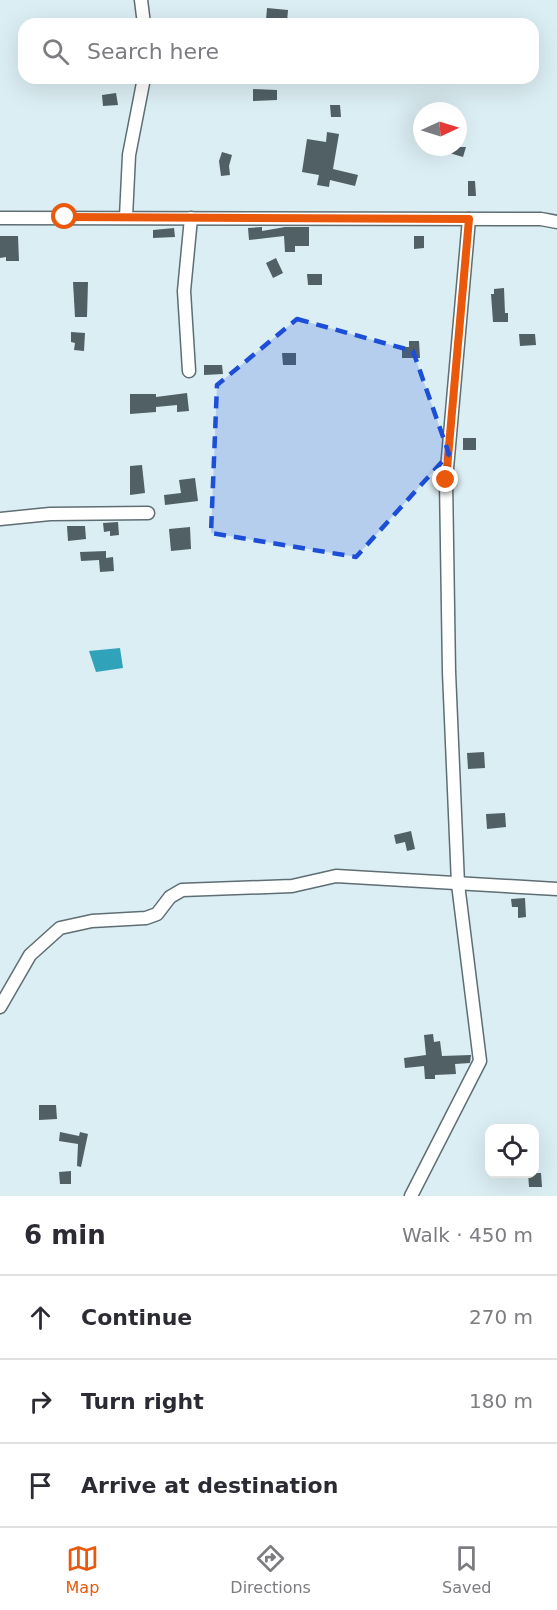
<!DOCTYPE html>
<html lang="en">
<head>
<meta charset="utf-8">
<style>
  :root { --surface:#fff; --page:#f7f7f7; --text:#2b2b33; --muted:#7c7c81; --line:#e1e1e2; --accent:#ea580c }
  body { margin:0; font-family:"DejaVu Sans",sans-serif; background:var(--page); color:var(--text) }
  .controls { position:absolute; right:18px; bottom:18px; display:grid; overflow:hidden; border-radius:12px; box-shadow:0 6px 24px #0002 }
  .controls button { width:54px; height:54px; display:grid; place-items:center; padding:0; border:0; border-bottom:2px solid var(--line); background:var(--surface); color:var(--text); font:30px sans-serif }
  .compass { position:absolute; left:413px; top:102px; width:54px; height:54px; border-radius:50%; background:var(--surface); box-shadow:0 6px 24px #0002; rotate:86deg }
  .stop { position:absolute; width:18px; height:18px; margin:-14px; border:4px solid #ea580c; border-radius:50%; background:#fff }
  .stop.end { background:#ea580c; border-color:#fff; box-shadow:0 2px 6px #0008 }
  .list { margin:0; padding:0; list-style:none }
  h2 { display:flex; justify-content:space-between; align-items:center; height:78px; margin:0; padding:0 24px; font-size:26px }
  h2 small { font-size:20px; font-weight:400; color:var(--muted) }
  .list li { display:grid; grid-template-columns:39px 1fr auto; gap:18px; align-items:center; box-sizing:border-box; height:84px; padding:0 24px; border-top:2px solid var(--line) }
  .list b { display:block; font-size:22px; white-space:nowrap }
  .list em { font-size:20px; font-style:normal; color:var(--muted) }
  .icon { flex:none; width:33px; height:33px; fill:none; stroke:currentColor; stroke-width:2; stroke-linecap:round; stroke-linejoin:round }
  .map { position:relative; flex:none; width:557px; height:1196px; overflow:hidden }
  .search { position:absolute; background:var(--surface); box-shadow:0 6px 24px #0002; left:18px; right:18px; top:18px; height:66px; display:flex; align-items:center; gap:15px; box-sizing:border-box; padding:0 21px; border-radius:18px; color:var(--muted); font-size:22px }
  .sheet { height:330px; background:var(--surface) }
  nav { display:flex; justify-content:space-around; align-items:center; box-sizing:border-box; height:84px; border-top:2px solid var(--line); background:var(--surface); font-size:16px; color:var(--muted) }
  nav a { display:grid; justify-items:center; gap:3px }
  nav .on { color:var(--accent) }
  .map>svg:first-child { display:block }
</style>
</head>
<body>
<div class="map">
<svg width="557" height="1196" viewBox="0 0 557 1196">
  <rect width="100%" height="100%" fill="#dbeef3"/>
  <!-- water -->
  <polygon fill="#30a2ba" points="120,648 123,668 96,672 89,651"/>
  <!-- building -->
  <g fill="#506065">
    <polygon points="267,8 288,10 287,22 266,20"/>
    <polygon points="253,89 277,90 277,100 253,101"/>
    <polygon points="116,93 118,105 103,106 102,95"/>
    <polygon points="330,105 340,105 341,117 331,117"/>
    <polygon points="327,132 339,134 333,169 358,175 355,186 330,180 329,187 317,185 319,175 302,172 307,139 326,142"/>
    <polygon points="437,147 466,147 463,157 436,149"/>
    <polygon points="222,152 232,155 229,166 230,175 221,176 219,161"/>
    <polygon points="468,181 475,181 476,196 468,196"/>
    <polygon points="262,227 262,231 285,227 309,227 309,246 295,246 295,252 285,252 284,236 249,240 248,228"/>
    <polygon points="174,228 175,237 153,238 153,230"/>
    <polygon points="0,236 18,236 19,261 6,261 6,257 0,258"/>
    <polygon points="414,236 424,236 424,248 414,249"/>
    <polygon points="276,258 283,273 273,278 266,263"/>
    <polygon points="307,274 322,274 322,285 308,285"/>
    <polygon points="73,282 88,282 87,317 75,317"/>
    <polygon points="504,288 505,313 508,313 508,322 493,322 491,294 494,294 494,289"/>
    <polygon points="71,332 85,333 84,351 74,350 75,343 71,342"/>
    <polygon points="519,334 535,334 536,345 520,346"/>
    <polygon points="409,341 419,341 420,358 402,358 402,347 409,347"/>
    <polygon points="282,353 296,353 296,365 283,365"/>
    <polygon points="204,365 222,365 223,374 204,375"/>
    <polygon points="187,393 189,411 177,412 177,405 156,407 156,412 130,414 130,394 156,394 156,397"/>
    <rect x="463" y="438" width="13" height="12"/>
    <polygon points="142,465 145,493 130,495 130,466"/>
    <polygon points="195,478 198,501 165,505 164,495 181,493 179,480"/>
    <polygon points="118,522 119,535 110,536 110,531 104,532 103,523"/>
    <polygon points="67,526 85,526 86,539 68,541"/>
    <polygon points="190,527 191,549 171,551 169,529"/>
    <polygon points="106,551 106,558 113,557 114,571 100,572 99,560 81,561 80,552"/>
    <polygon points="484,752 485,768 468,769 467,753"/>
    <polygon points="505,813 506,827 487,829 486,814"/>
    <polygon points="411,831 415,849 407,851 405,842 396,844 394,835"/>
    <polygon points="525,898 526,917 518,918 518,907 512,907 511,899"/>
    <polygon points="433,1034 434,1042 440,1041 442,1056 471,1055 470,1063 455,1064 456,1074 435,1075 435,1079 425,1079 424,1066 405,1068 404,1058 426,1055 424,1035"/>
    <polygon points="39,1105 56,1105 57,1119 39,1120"/>
    <polygon points="60,1132 79,1136 80,1132 88,1134 81,1167 77,1166 78,1144 59,1141"/>
    <polygon points="71,1171 71,1184 60,1184 59,1172"/>
    <polygon points="528,1173 541,1173 542,1187 529,1187"/>
  </g>
  <g fill="none" stroke-linecap="round" stroke-linejoin="round">
    <defs>
      <g id="minor">
        <polyline points="141,0 144,24"/>
        <polyline points="126,217 129,155 144,78"/>
        <polyline points="0,218 541,219 557,222"/>
        <polyline points="189,371 184,291 191,218"/>
        <polyline points="0,519 50,514 148,513"/>
        <polyline points="0,1007 30,955 60,928 92,921 146,918 157,914 170,897 182,890 292,886 336,876 557,889"/>
        <polyline points="411,1196 480,1061 458,884 449,672 446,480 469,219"/>
      </g>
    </defs>
    <!-- minor casing -->
    <use href="#minor" stroke="#5e6e73" stroke-width="15"/>
    <!-- minor -->
    <use href="#minor" stroke="#fff" stroke-width="12"/>
  </g>
  <g fill="none" stroke-linecap="round" stroke-linejoin="round">
    <!-- route -->
    <polyline stroke="#ea580c" stroke-width="8" points="65,217 469,219 446,480"/>
  </g>
  <!-- marked area -->
  <path fill="#1d4ed8" fill-opacity="0.2" stroke="#1d4ed8" stroke-width="4.5" stroke-dasharray="12 8" stroke-linejoin="round" d="M297,319l116,32 36,103 -93,103 -145,-24 6,-148z"/>
</svg>
<div class="controls">
<button><svg class="icon" aria-label="locate" viewBox="0 0 24 24"><circle cx="12" cy="12" r="6"/><path d="M12 2v4M12 18v4M2 12h4M18 12h4"/></svg></button>
</div>
<svg class="compass" viewBox="-18 -18 36 36"><path d="M0-13l5 13h-10z" fill="#e53935"/><path d="M0 13l5-13h-10z" fill="#7c7c81"/></svg>
<div class="stop" style="left:65px;top:217px"></div>
<div class="stop end" style="left:446px;top:480px"></div>
<div class="search"><svg class="icon" aria-label="search" viewBox="0 0 24 24"><circle cx="10" cy="10" r="6"/><path d="M15 15l6 6"/></svg>Search here</div>
</div>
<section class="sheet">
<h2>6 min<small>Walk · 450 m</small></h2>
<ul class="list">
<li><svg class="icon" aria-label="ahead" viewBox="0 0 24 24"><path d="M12 20V5M6 11l6-6 6 6"/></svg><div><b>Continue</b></div><em>270 m</em></li>
<li><svg class="icon" aria-label="right" viewBox="0 0 24 24"><path d="M7 20v-9h11M14 6l5 5-5 5"/></svg><div><b>Turn right</b></div><em>180 m</em></li>
<li><svg class="icon" aria-label="arrive" viewBox="0 0 24 24"><path d="M6 21V4h12l-3 4 3 4H6"/></svg><div><b>Arrive at destination</b></div></li>
</ul>
</section>
<nav>
<a class="on"><svg class="icon" aria-label="map" viewBox="0 0 24 24"><path d="M3 6l6-2 6 2 6-2v14l-6 2-6-2-6 2zM9 4v14M15 6v14"/></svg>Map</a>
<a><svg class="icon" aria-label="directions" viewBox="0 0 24 24"><path d="M12 3l9 9-9 9-9-9zM9 14v-3h6M13 9l2 2-2 2"/></svg>Directions</a>
<a><svg class="icon" aria-label="saved" viewBox="0 0 24 24"><path d="M7 4h10v16l-5-4-5 4z"/></svg>Saved</a>
</nav>
</body>
</html>
